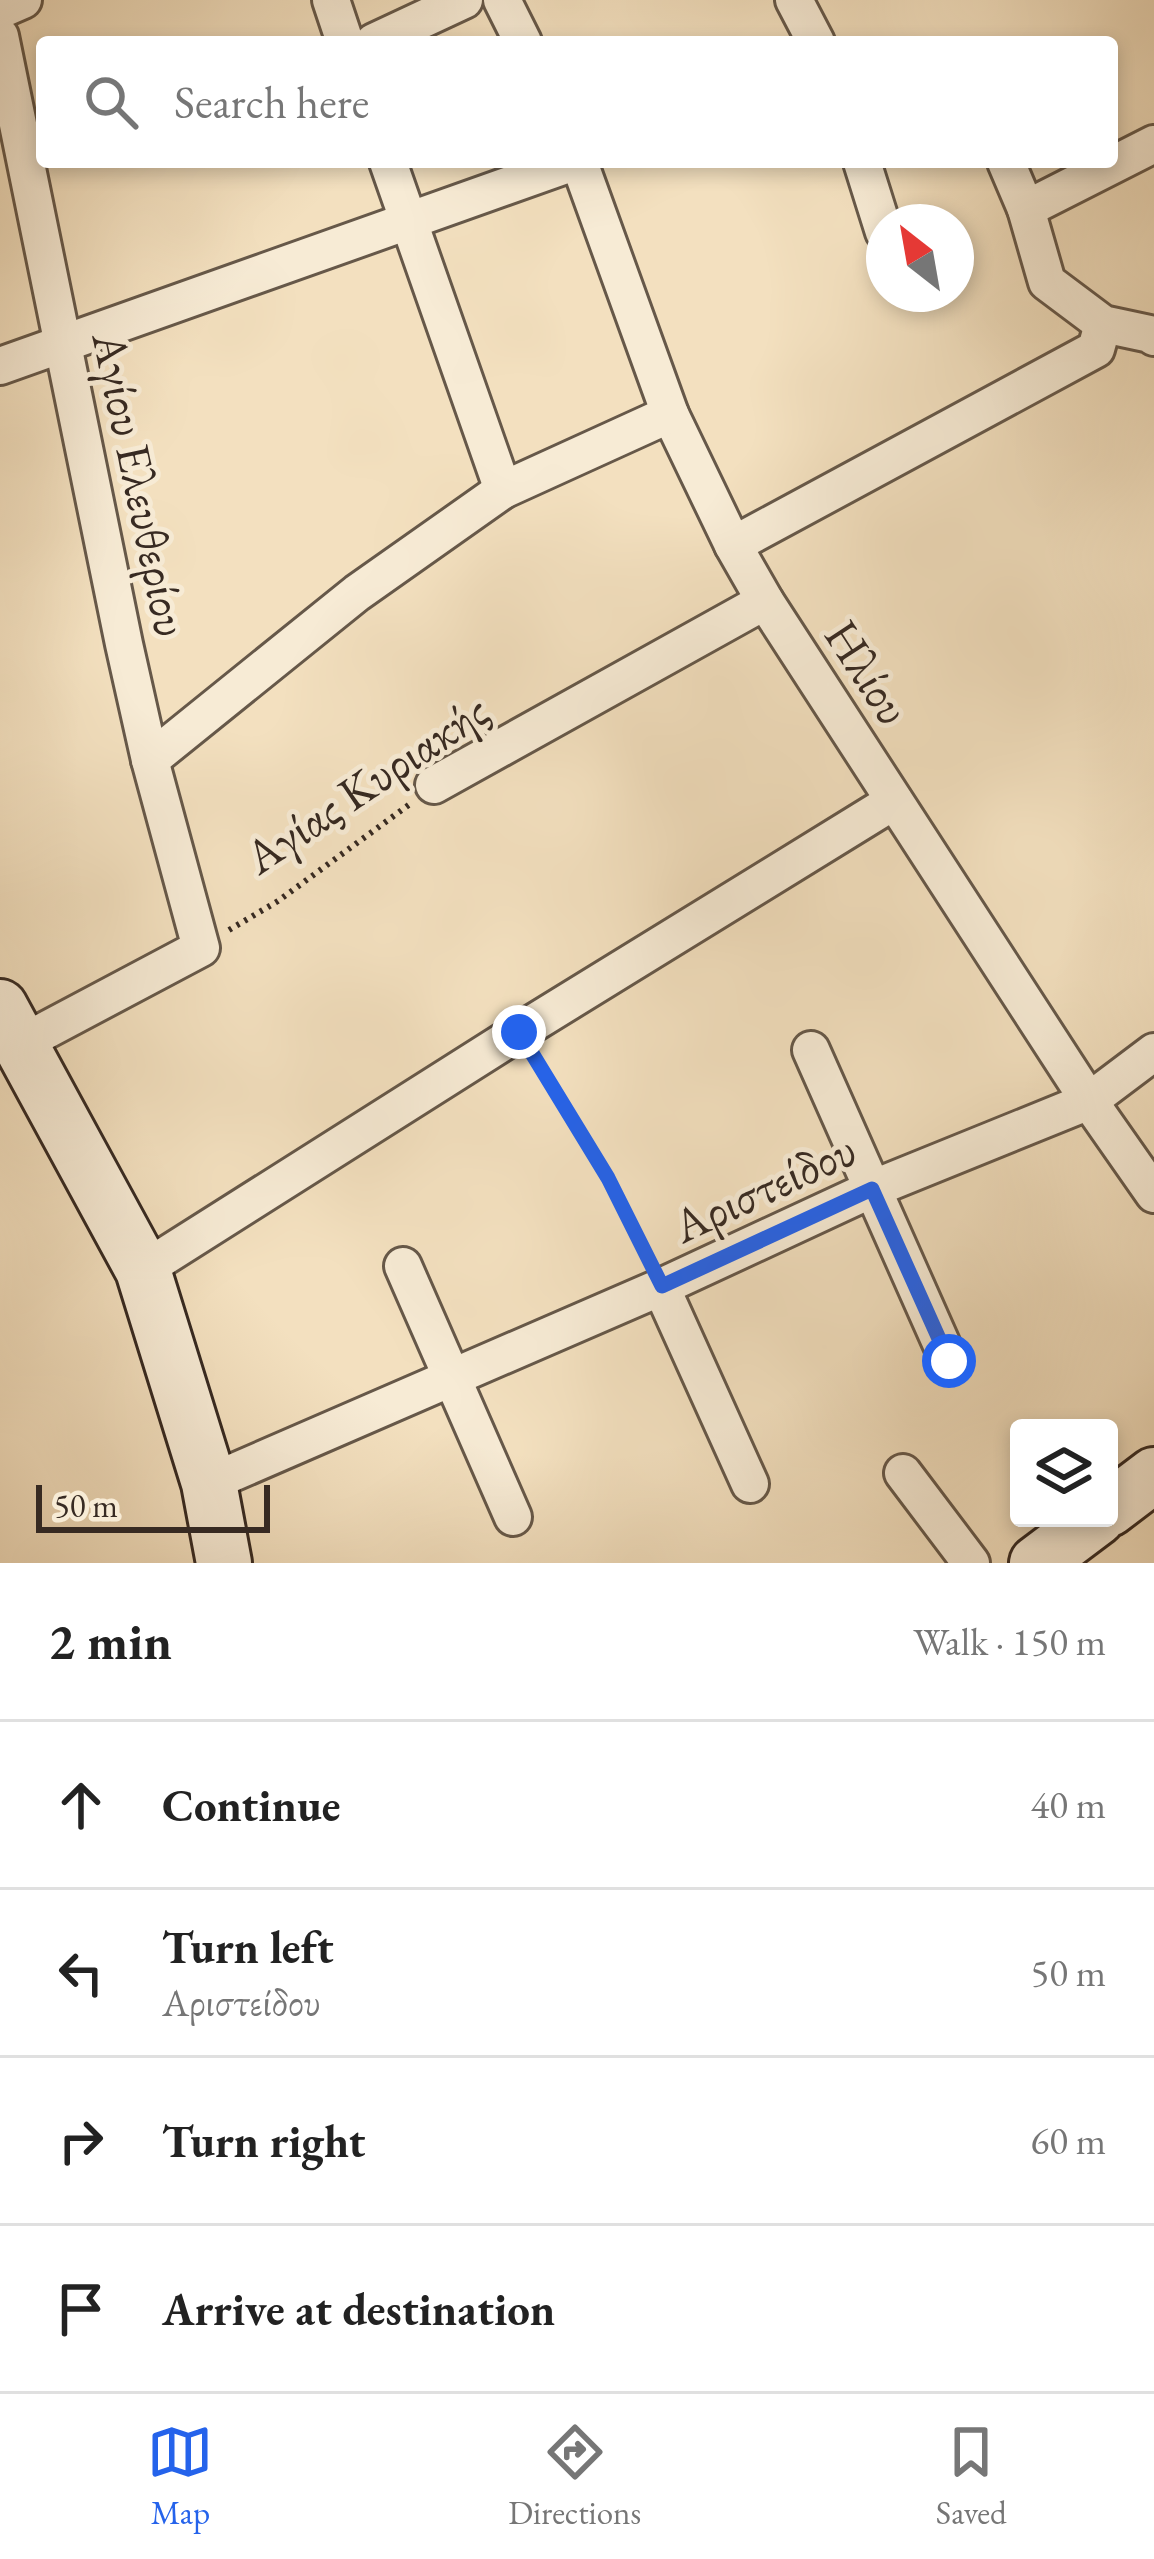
<!DOCTYPE html>
<html lang="en">
<head>
<meta charset="utf-8">
<style>
  :root { --surface:#fff; --page:#f2f2f2; --text:#222; --muted:#767676; --line:#e0e0e0; --accent:#2563eb }
  body { margin:0; font-family:"EB Garamond",serif; background:var(--page); color:var(--text) }
  .controls { position:absolute; right:36px; bottom:36px; display:grid; overflow:hidden; border-radius:12px; box-shadow:0 6px 18px #0003 }
  .controls button { width:108px; height:108px; display:grid; place-items:center; padding:0; border:0; border-bottom:3px solid var(--line); background:var(--surface); color:var(--text); font:60px sans-serif }
  .compass { position:absolute; left:866px; top:204px; width:108px; height:108px; border-radius:50%; background:var(--surface); box-shadow:0 6px 18px #0003; rotate:329deg }
  .scale { position:absolute; left:36px; bottom:30px; width:234px; box-sizing:border-box; padding-left:12px; border:6px solid #372a22; border-top:0; font-size:33px; line-height:42px; white-space:nowrap; color:#372a22; -webkit-text-stroke:9px #f7ebd5; paint-order:stroke }
  .stop { position:absolute; width:36px; height:36px; margin:-27px; border:9px solid #2563eb; border-radius:50%; background:#fff }
  .stop.end { background:#2563eb; border-color:#fff; box-shadow:0 3px 12px #0008 }
  .list { margin:0; padding:0; list-style:none }
  h2 { display:flex; justify-content:space-between; align-items:center; height:156px; margin:0; padding:0 48px; font-size:51px }
  h2 small { font-size:39px; font-weight:400; color:var(--muted) }
  .list li { display:grid; grid-template-columns:78px 1fr auto; gap:36px; align-items:center; box-sizing:border-box; height:168px; padding:0 48px; border-top:3px solid var(--line) }
  .list b { display:block; font-size:45px; white-space:nowrap }
  .list p { margin:0; font-size:39px; white-space:nowrap; color:var(--muted) }
  .list em { font-size:39px; font-style:normal; color:var(--muted) }
  .icon { flex:none; width:66px; height:66px; fill:none; stroke:currentColor; stroke-width:2; stroke-linecap:round; stroke-linejoin:round }
  .map { position:relative; flex:none; width:1154px; height:1563px; overflow:hidden }
  .search { position:absolute; background:var(--surface); box-shadow:0 6px 18px #0003; left:36px; right:36px; top:36px; height:132px; display:flex; align-items:center; gap:30px; box-sizing:border-box; padding:0 42px; border-radius:12px; color:var(--muted); font-size:45px }
  .sheet { height:828px; background:var(--surface) }
  nav { display:flex; justify-content:space-around; align-items:center; box-sizing:border-box; height:168px; border-top:3px solid var(--line); background:var(--surface); font-size:33px; color:var(--muted) }
  nav a { display:grid; justify-items:center; gap:6px }
  nav .on { color:var(--accent) }
  .map>svg:first-child { display:block }
</style>
</head>
<body>
<div class="map">
<svg width="1154" height="1563" viewBox="0 0 1154 1563">
  <rect width="100%" height="100%" fill="#f3e0bf"/>
  <filter id="stains"><feTurbulence type="fractalNoise" baseFrequency=".00167" numOctaves="4"/><feColorMatrix values="0 0 0 0 .2 0 0 0 0 .09 0 0 0 0 .02 0 0 0 .5 -.17"/></filter>
  <radialGradient id="worn" r=".72"><stop offset=".6" stop-color="#630" stop-opacity="0"/><stop offset="1" stop-color="#630" stop-opacity=".3"/></radialGradient>
  <g fill="none" stroke-linecap="round" stroke-linejoin="round">
    <defs>
      <g id="street">
        <polyline points="331,0 345,42"/>
        <polyline points="502,0 523,42"/>
        <polyline points="794,0 816,42"/>
        <polyline points="0,10 23,0"/>
        <polyline points="0,36 124,644 150,760 201,948 20,1044"/>
        <polyline points="374,42 464,0"/>
        <polyline points="388,162 503,490"/>
        <polyline points="579,162 670,414 733,545 765,601 1089,1101 1154,1194"/>
        <polyline points="862,162 884,232"/>
        <polyline points="1006,162 1026,209 1047,282 1103,324 1150,334 1154,337"/>
        <polyline points="1026,209 1154,144"/>
        <polyline points="0,366 574,162"/>
        <polyline points="733,545 1096,349 1103,324"/>
        <polyline points="150,760 357,593 503,490 670,414"/>
        <polyline points="434,785 765,601"/>
        <polyline points="811,1050 949,1361"/>
        <polyline points="403,1266 513,1517"/>
        <polyline points="143,1270 519,1032 894,801"/>
        <polyline points="661,1287 750,1484"/>
        <polyline points="903,1473 971,1563"/>
        <polyline points="209,1483 661,1287 872,1189 1089,1101 1154,1052"/>
      </g>
      <g id="secondary">
        <polyline points="0,1007 143,1270 209,1483 224,1563"/>
        <polyline points="1109,1509 1154,1475"/>
        <polyline points="1037,1563 1097,1518"/>
      </g>
    </defs>
    <!-- street casing -->
    <use href="#street" stroke="#665849" stroke-width="42"/>
    <!-- secondary casing -->
    <use href="#secondary" stroke="#372a22" stroke-width="60"/>
    <!-- path -->
    <g stroke="#372a22" stroke-width="6" stroke-dasharray="3 6" stroke-linecap="butt">
      <polyline points="229,930 278,901 410,804"/>
      <polyline points="536,1059 608,1178 647,1256"/>
    </g>
    <!-- street -->
    <use href="#street" stroke="#f7ebd5" stroke-width="36"/>
    <!-- secondary -->
    <use href="#secondary" stroke="#f7ebd5" stroke-width="54"/>
  </g>
  <g fill="none" stroke-linecap="round" stroke-linejoin="round">
    <!-- route -->
    <polyline stroke="#2563eb" stroke-width="15" points="519,1032 608,1178 662,1286 872,1189 949,1361"/>
  </g>
  <g text-anchor="middle" dominant-baseline="central" stroke-width="10" stroke-linejoin="round" paint-order="stroke">
    <!-- street labels -->
    <g font-size="48" fill="#372a22" stroke="#f7ebd5">
      <text transform="translate(141 484) rotate(78)">Αγίου Ελευθερίου</text>
      <text transform="translate(868 672) rotate(57)">Ηλίου</text>
      <text transform="translate(366 783) rotate(-34)">Αγίας Κυριακής</text>
      <text transform="translate(764 1187) rotate(-25)">Αριστείδου</text>
    </g>
  </g>
  <rect width="100%" height="100%" filter="url(#stains)"/>
  <rect width="100%" height="100%" fill="url(#worn)"/>
</svg>
<div class="controls">
<button><svg class="icon" aria-label="layers" viewBox="0 0 24 24"><path d="M12 4l9 5-9 5-9-5zM3 14l9 5 9-5"/></svg></button>
</div>
<svg class="compass" viewBox="-18 -18 36 36"><path d="M0-13l5 13h-10z" fill="#e53935"/><path d="M0 13l5-13h-10z" fill="#767676"/></svg>
<div class="scale">50 m</div>
<div class="stop" style="left:949px;top:1361px"></div>
<div class="stop end" style="left:519px;top:1032px"></div>
<div class="search"><svg class="icon" aria-label="search" viewBox="0 0 24 24"><circle cx="10" cy="10" r="6"/><path d="M15 15l6 6"/></svg>Search here</div>
</div>
<section class="sheet">
<h2>2 min<small>Walk · 150 m</small></h2>
<ul class="list">
<li><svg class="icon" aria-label="ahead" viewBox="0 0 24 24"><path d="M12 20V5M6 11l6-6 6 6"/></svg><div><b>Continue</b></div><em>40 m</em></li>
<li><svg class="icon" aria-label="left" viewBox="0 0 24 24"><path d="M17 20v-9H6M10 6l-5 5 5 5"/></svg><div><b>Turn left</b><p>Αριστείδου</p></div><em>50 m</em></li>
<li><svg class="icon" aria-label="right" viewBox="0 0 24 24"><path d="M7 20v-9h11M14 6l5 5-5 5"/></svg><div><b>Turn right</b></div><em>60 m</em></li>
<li><svg class="icon" aria-label="arrive" viewBox="0 0 24 24"><path d="M6 21V4h12l-3 4 3 4H6"/></svg><div><b>Arrive at destination</b></div></li>
</ul>
</section>
<nav>
<a class="on"><svg class="icon" aria-label="map" viewBox="0 0 24 24"><path d="M3 6l6-2 6 2 6-2v14l-6 2-6-2-6 2zM9 4v14M15 6v14"/></svg>Map</a>
<a><svg class="icon" aria-label="directions" viewBox="0 0 24 24"><path d="M12 3l9 9-9 9-9-9zM9 14v-3h6M13 9l2 2-2 2"/></svg>Directions</a>
<a><svg class="icon" aria-label="saved" viewBox="0 0 24 24"><path d="M7 4h10v16l-5-4-5 4z"/></svg>Saved</a>
</nav>
</body>
</html>
